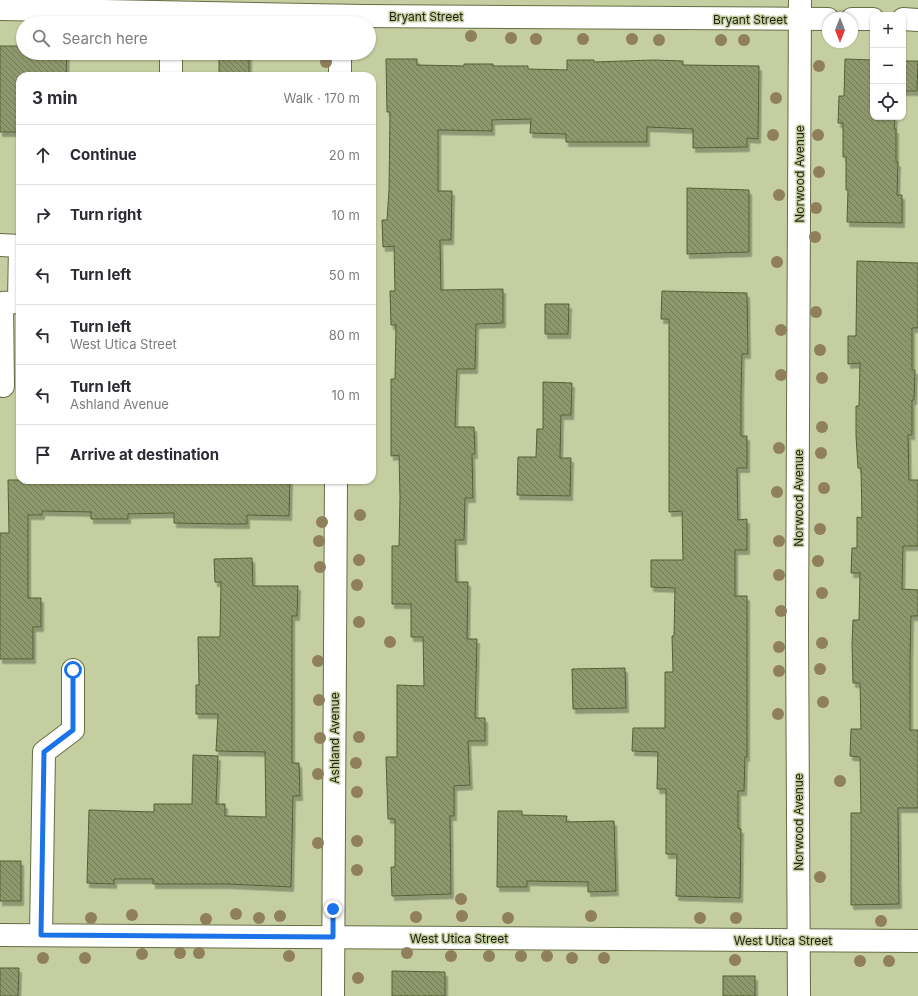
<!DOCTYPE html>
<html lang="en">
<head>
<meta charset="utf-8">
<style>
  :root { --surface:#fff; --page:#f7f7f7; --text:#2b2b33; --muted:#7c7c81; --line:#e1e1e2 }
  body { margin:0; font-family:Inter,sans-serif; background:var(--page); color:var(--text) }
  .controls { position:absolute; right:12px; top:12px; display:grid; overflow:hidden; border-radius:8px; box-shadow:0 1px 3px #0004 }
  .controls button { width:36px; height:36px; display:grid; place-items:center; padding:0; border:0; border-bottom:1px solid var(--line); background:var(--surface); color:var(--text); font:20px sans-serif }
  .compass { position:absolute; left:822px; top:12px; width:36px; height:36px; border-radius:50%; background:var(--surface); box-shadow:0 1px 3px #0004; rotate:180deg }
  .stop { position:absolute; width:12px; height:12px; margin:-9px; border:3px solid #1a73e8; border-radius:50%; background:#fff }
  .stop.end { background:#1a73e8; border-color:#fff; box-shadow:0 1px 4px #0008 }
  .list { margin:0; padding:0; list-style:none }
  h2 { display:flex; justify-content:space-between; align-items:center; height:52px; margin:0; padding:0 16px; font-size:17px }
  h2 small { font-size:13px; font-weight:400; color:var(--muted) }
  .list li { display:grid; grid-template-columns:26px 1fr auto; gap:12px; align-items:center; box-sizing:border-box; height:60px; padding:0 16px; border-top:1px solid var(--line) }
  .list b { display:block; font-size:15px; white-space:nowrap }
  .list p { margin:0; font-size:13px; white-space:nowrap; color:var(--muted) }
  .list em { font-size:13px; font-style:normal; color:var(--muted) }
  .icon { flex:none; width:22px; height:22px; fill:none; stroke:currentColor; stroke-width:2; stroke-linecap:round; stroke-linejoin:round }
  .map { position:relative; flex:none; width:918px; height:996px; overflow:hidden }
  .search { position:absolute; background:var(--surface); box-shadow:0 1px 3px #0004; left:16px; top:16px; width:360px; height:44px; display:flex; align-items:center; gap:10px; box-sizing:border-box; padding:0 14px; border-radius:22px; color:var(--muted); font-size:15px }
  .panel { position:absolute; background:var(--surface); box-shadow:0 1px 3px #0004; left:16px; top:72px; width:360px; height:412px; border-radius:12px }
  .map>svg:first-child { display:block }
</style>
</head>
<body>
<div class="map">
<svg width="918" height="996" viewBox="0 0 918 996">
  <defs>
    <pattern id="building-back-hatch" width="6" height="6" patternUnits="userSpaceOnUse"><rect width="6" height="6" fill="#8e986c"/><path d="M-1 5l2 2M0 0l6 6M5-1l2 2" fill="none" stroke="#737c57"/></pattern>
    <filter id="shadow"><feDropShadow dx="2.5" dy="4.5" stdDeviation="0" flood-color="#0004"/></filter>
  </defs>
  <rect width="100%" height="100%" fill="#c4cea0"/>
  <!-- building -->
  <g fill="url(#building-back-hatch)" stroke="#565e34" filter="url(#shadow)">
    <polygon points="0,46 23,46 23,53 67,53 66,76 20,76 20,132 0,132"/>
    <rect x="219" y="53" width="30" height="23"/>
    <polygon points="386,59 417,59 417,65 464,66 464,64 493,64 493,66 528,66 528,69 567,70 567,60 594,60 594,62 654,60 683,61 683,65 759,66 758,139 747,138 747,147 693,148 693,129 647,127 647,142 566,142 566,134 530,133 531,119 492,120 492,131 438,130 438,191 452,191 451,240 440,240 441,290 503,289 503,323 476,324 475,369 457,369 455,427 474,427 475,454 472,454 473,498 465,498 464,540 455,540 456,582 468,582 467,639 477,639 475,718 485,718 485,741 468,741 470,785 454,786 454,816 450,816 451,894 392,896 391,867 395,867 395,819 388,819 386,757 397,757 397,685 424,686 423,637 411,637 411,604 392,604 392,546 399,546 400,498 399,455 391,456 391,379 395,379 396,325 391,325 390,291 395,291 394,246 383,247 382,220 387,220 389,190 390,112 387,112"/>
    <polygon points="845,59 873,60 873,117 895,117 894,129 896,129 896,162 898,162 897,195 902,195 902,223 847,222 848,190 846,190 846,157 843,157 843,123 838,123 839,96 844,96"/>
    <polygon points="903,61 918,61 917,91 903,91"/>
    <polygon points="687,188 749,190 749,252 687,254"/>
    <polygon points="857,261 918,263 918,328 912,328 912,370 915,370 914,400 912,400 912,435 908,435 909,480 918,480 918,546 903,546 902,589 918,590 918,616 911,616 910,660 910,730 918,730 918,808 898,808 899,904 851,905 851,813 861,813 860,757 850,756 851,729 861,729 860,683 853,683 852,644 853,620 859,620 860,573 851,573 852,548 857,548 857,517 862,518 861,468 858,468 856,436 856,406 859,406 860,363 848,364 848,336 856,336"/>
    <polygon points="662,291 747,293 748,354 742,354 741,394 741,436 747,436 747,468 737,468 738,520 747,519 747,550 735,550 735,596 747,596 747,757 745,757 744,791 738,791 738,828 741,829 740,898 676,896 677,854 666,854 666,789 657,789 658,752 632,751 633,728 665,728 665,672 673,672 672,636 674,636 675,588 651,587 651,560 683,560 682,511 669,512 669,319 661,319"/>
    <polygon points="545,304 569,304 568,334 545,334"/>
    <polygon points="543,382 572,383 571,415 561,415 560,458 571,458 570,496 517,495 518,457 536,457 537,429 543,429"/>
    <polygon points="8,480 290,480 289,516 247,515 247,524 226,524 174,523 174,513 128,514 128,519 91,519 91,512 42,511 42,515 28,515 28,598 41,598 41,627 33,627 33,659 0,659 0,533 9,533"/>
    <polygon points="252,558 253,586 298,586 297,616 292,616 292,763 299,763 300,796 293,796 291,887 227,884 153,884 153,879 114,879 114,884 87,883 89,810 154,812 154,804 192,804 193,755 218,756 216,804 225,804 225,816 266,817 265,752 216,751 218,714 196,714 196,685 199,685 198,637 220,637 221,582 215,582 214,559"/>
    <polygon points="625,668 626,708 573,709 572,669"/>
    <polygon points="498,811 522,811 522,815 567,816 566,822 614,821 616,891 588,892 588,882 527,881 527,887 497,887"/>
    <rect x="0" y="861" width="21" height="40"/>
    <polygon points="0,968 19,968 18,996 0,996"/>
    <polygon points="392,971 445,972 445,996 392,996"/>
    <rect x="723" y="976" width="32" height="20"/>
  </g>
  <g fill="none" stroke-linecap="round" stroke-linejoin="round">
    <defs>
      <g id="minor">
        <polyline points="0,9 363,16 828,19"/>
        <polyline points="852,19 873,19"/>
        <polyline points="903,19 918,20"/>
        <polyline points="171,76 171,53"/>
        <polyline points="340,76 340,53"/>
        <polyline points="0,245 20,246 19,302 2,303 3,386"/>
        <polyline points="0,935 918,941"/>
        <polyline points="41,935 44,752 73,730 73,670"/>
        <polyline points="333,996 336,480"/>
        <polyline points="799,996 797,630 800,0"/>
      </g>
    </defs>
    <!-- minor casing -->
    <use href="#minor" stroke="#656e43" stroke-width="24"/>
    <!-- minor -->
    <use href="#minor" stroke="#fff" stroke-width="22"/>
  </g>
  <!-- trees -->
  <g fill="#8f7f5b">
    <circle cx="471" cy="36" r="6"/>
    <circle cx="511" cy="38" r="6"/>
    <circle cx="536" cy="39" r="6"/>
    <circle cx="583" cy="39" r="6"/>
    <circle cx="632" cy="39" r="6"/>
    <circle cx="659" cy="40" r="6"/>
    <circle cx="721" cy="40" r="6"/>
    <circle cx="744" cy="40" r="6"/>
    <circle cx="326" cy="62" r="6"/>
    <circle cx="819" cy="66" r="6"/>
    <circle cx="776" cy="98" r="6"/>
    <circle cx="773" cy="135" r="6"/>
    <circle cx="818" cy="135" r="6"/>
    <circle cx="819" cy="172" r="6"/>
    <circle cx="779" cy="195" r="6"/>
    <circle cx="816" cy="208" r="6"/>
    <circle cx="815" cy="237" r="6"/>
    <circle cx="777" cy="262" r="6"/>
    <circle cx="816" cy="312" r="6"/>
    <circle cx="781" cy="330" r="6"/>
    <circle cx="820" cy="350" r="6"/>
    <circle cx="781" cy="375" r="6"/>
    <circle cx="822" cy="378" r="6"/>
    <circle cx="822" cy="427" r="6"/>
    <circle cx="779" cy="448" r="6"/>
    <circle cx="821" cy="453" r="6"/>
    <circle cx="824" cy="488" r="6"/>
    <circle cx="777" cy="492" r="6"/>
    <circle cx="360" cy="515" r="6"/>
    <circle cx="322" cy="522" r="6"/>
    <circle cx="820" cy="529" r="6"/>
    <circle cx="319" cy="541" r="6"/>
    <circle cx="779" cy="541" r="6"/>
    <circle cx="359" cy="560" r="6"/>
    <circle cx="818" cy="561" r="6"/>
    <circle cx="320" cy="567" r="6"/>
    <circle cx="779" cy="575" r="6"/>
    <circle cx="357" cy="585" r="6"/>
    <circle cx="822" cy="593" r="6"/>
    <circle cx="781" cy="611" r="6"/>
    <circle cx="359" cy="622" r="6"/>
    <circle cx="390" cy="642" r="6"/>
    <circle cx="822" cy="643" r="6"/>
    <circle cx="779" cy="647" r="6"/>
    <circle cx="318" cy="661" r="6"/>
    <circle cx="820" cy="669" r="6"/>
    <circle cx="779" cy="671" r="6"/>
    <circle cx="319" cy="700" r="6"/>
    <circle cx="823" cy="702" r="6"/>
    <circle cx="778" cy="714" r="6"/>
    <circle cx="359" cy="737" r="6"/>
    <circle cx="320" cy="738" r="6"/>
    <circle cx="356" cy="763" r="6"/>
    <circle cx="318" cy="774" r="6"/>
    <circle cx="840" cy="781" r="6"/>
    <circle cx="357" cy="792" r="6"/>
    <circle cx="357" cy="841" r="6"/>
    <circle cx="318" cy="843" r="6"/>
    <circle cx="357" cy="870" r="6"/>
    <circle cx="820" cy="877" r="6"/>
    <circle cx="461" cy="899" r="6"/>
    <circle cx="236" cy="914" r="6"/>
    <circle cx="132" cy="915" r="6"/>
    <circle cx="280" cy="916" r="6"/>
    <circle cx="462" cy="916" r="6"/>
    <circle cx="591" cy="916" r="6"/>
    <circle cx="416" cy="917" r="6"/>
    <circle cx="91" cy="918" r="6"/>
    <circle cx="259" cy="918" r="6"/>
    <circle cx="508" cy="918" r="6"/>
    <circle cx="700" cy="918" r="6"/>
    <circle cx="736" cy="918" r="6"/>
    <circle cx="206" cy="919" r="6"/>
    <circle cx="881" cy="921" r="6"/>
    <circle cx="180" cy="953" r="6"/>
    <circle cx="199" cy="953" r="6"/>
    <circle cx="407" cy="953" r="6"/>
    <circle cx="142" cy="954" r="6"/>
    <circle cx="289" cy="956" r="6"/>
    <circle cx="451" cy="956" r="6"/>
    <circle cx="489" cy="956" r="6"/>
    <circle cx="521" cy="956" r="6"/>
    <circle cx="547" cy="956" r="6"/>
    <circle cx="43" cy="958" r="6"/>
    <circle cx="85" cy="958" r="6"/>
    <circle cx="572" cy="958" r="6"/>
    <circle cx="604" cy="958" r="6"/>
    <circle cx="735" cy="960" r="6"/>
    <circle cx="860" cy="961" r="6"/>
    <circle cx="889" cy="961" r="6"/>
    <circle cx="358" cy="978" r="6"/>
  </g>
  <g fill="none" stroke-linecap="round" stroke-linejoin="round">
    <!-- route -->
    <polyline stroke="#1a73e8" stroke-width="5" points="73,670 73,730 44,752 41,935 333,937 333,909"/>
  </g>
  <g text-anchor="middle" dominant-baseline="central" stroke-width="3" stroke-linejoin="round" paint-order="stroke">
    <!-- street labels -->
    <g font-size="12" fill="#1f2211" stroke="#c4cea0">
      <text x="426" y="16">Bryant Street</text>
      <text x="750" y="19">Bryant Street</text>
      <text transform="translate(799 174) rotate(-90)">Norwood Avenue</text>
      <text transform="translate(798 498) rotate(-90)">Norwood Avenue</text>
      <text transform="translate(334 738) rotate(-90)">Ashland Avenue</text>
      <text transform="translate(798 822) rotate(-90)">Norwood Avenue</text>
      <text x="459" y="938">West Utica Street</text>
      <text x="783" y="940">West Utica Street</text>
    </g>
  </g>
</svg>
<div class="controls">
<button>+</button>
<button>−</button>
<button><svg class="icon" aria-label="locate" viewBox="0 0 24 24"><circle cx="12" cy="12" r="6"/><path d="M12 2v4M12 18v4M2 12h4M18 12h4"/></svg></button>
</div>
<svg class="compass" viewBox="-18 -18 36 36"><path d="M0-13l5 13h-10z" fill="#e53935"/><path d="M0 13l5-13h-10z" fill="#7c7c81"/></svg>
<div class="stop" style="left:73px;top:670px"></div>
<div class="stop end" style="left:333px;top:909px"></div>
<div class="search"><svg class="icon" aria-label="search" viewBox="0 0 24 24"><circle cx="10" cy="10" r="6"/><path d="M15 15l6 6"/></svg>Search here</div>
<section class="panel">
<h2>3 min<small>Walk · 170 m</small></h2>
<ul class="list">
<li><svg class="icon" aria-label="ahead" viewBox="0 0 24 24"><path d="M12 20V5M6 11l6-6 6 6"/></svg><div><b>Continue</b></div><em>20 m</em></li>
<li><svg class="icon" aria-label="right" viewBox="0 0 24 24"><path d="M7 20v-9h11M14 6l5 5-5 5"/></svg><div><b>Turn right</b></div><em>10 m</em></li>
<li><svg class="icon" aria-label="left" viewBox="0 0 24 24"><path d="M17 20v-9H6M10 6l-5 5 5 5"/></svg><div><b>Turn left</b></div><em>50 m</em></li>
<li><svg class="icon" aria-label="left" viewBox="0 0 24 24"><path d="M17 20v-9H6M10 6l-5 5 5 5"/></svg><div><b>Turn left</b><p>West Utica Street</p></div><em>80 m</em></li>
<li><svg class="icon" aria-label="left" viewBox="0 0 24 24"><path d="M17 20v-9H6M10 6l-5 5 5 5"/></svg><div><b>Turn left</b><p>Ashland Avenue</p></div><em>10 m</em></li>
<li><svg class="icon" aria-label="arrive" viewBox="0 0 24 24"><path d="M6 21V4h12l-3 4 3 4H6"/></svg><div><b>Arrive at destination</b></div></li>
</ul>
</section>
</div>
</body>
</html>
